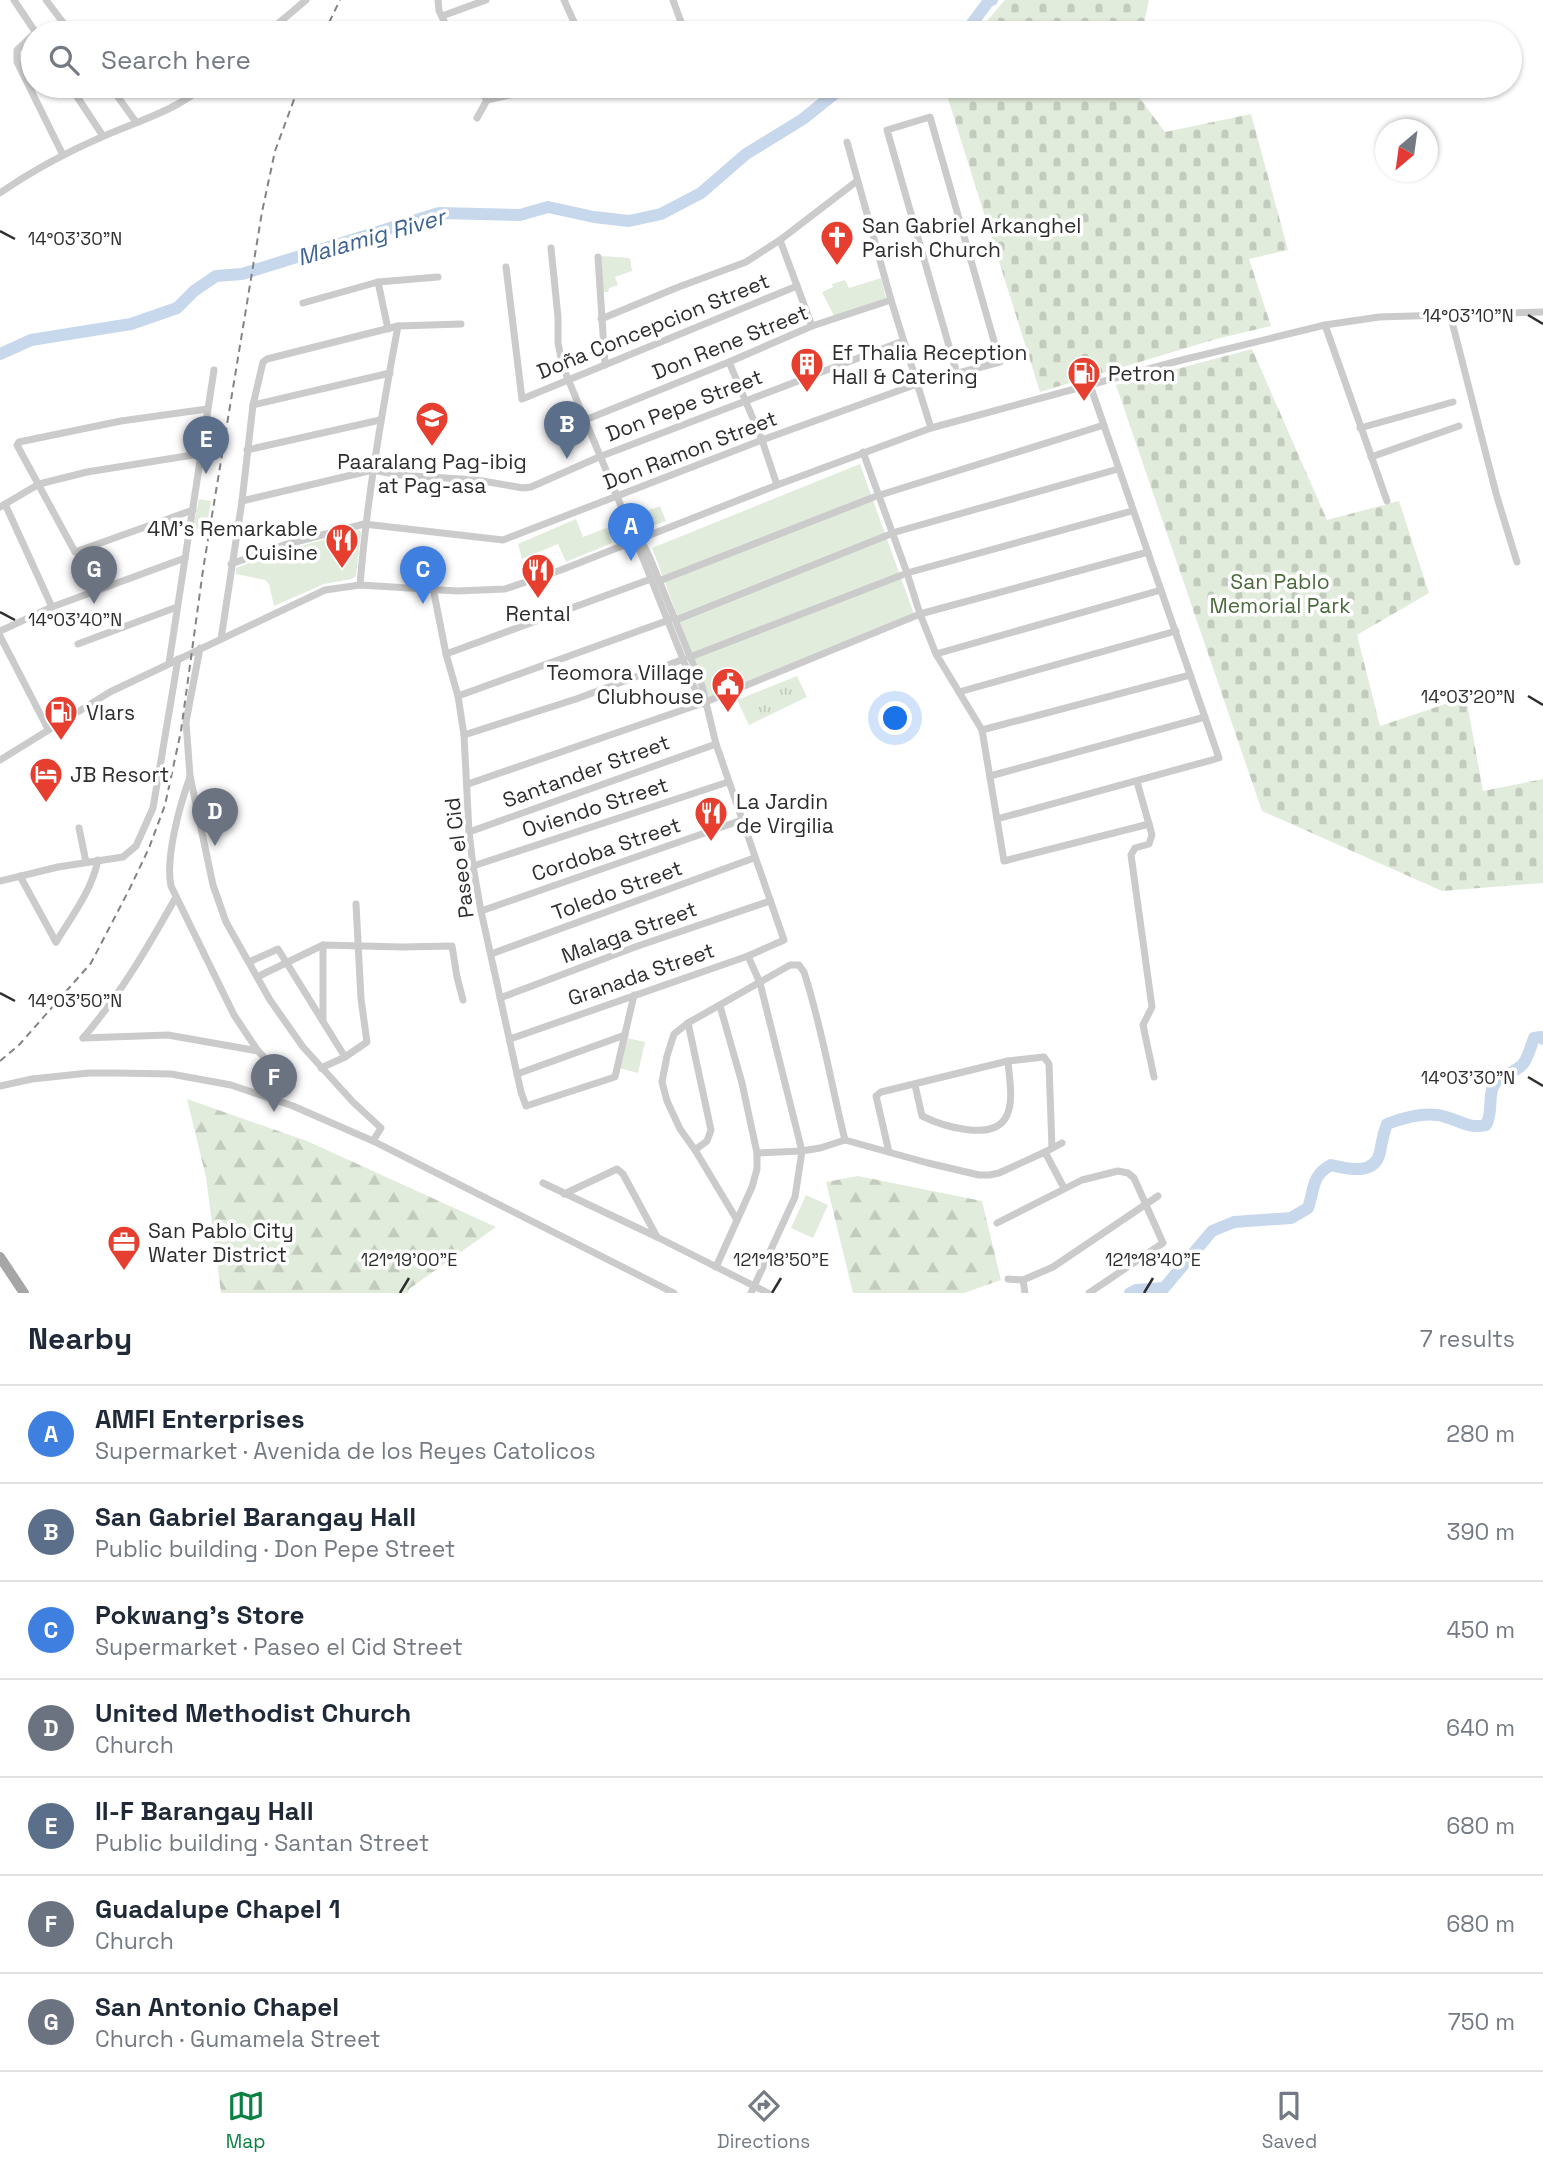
<!DOCTYPE html>
<html lang="en">
<head>
<meta charset="utf-8">
<style>
  :root { --surface:#fff; --page:#f6f6f7; --text:#1f2937; --muted:#747a83; --line:#e0e1e3; --accent:#0b8043 }
  body { margin:0; font-family:"Space Grotesk",sans-serif; background:var(--page); color:var(--text) }
  .compass { position:absolute; left:1375px; top:119px; width:63px; height:63px; border-radius:50%; background:var(--surface); box-shadow:0 2px 5px #0004; rotate:209deg }
  .you { position:absolute; left:896px; top:719px; width:24px; height:24px; margin:-18px; border:5px solid #fff; border-radius:50%; background:#1a73e8; box-shadow:0 0 0 10px #1a73e833 }
  .badge { display:grid; place-items:center; width:46px; height:46px; border-radius:50%; background:var(--accent); color:#fff; font-size:23px; font-weight:700 }
  .pin { position:absolute; translate:-50% -58px; filter:drop-shadow(0 2px 4px #0008) }
  .pin::after { content:''; position:absolute; top:37px; width:24px; height:21px; background:inherit; clip-path:polygon(0 0,100% 0,50% 100%) }
  .list { margin:0; padding:0; list-style:none }
  h2 { display:flex; justify-content:space-between; align-items:center; height:91px; margin:0; padding:0 28px; font-size:30px }
  h2 small { font-size:23px; font-weight:400; color:var(--muted) }
  .list li { display:grid; grid-template-columns:46px 1fr auto; gap:21px; align-items:center; box-sizing:border-box; height:98px; padding:0 28px; border-top:2px solid var(--line) }
  .list b { display:block; font-size:26px; white-space:nowrap }
  .list p { margin:0; font-size:23px; white-space:nowrap; color:var(--muted) }
  .list em { font-size:23px; font-style:normal; color:var(--muted) }
  .icon { flex:none; width:38px; height:38px; fill:none; stroke:currentColor; stroke-width:2; stroke-linecap:round; stroke-linejoin:round }
  .map { position:relative; flex:none; width:1543px; height:1293px; overflow:hidden }
  .search { position:absolute; background:var(--surface); box-shadow:0 2px 5px #0004; left:21px; right:21px; top:21px; height:77px; display:flex; align-items:center; gap:18px; box-sizing:border-box; padding:0 24px; border-radius:38px; color:var(--muted); font-size:26px }
  .sheet { height:777px; background:var(--surface) }
  nav { display:flex; justify-content:space-around; align-items:center; box-sizing:border-box; height:98px; border-top:2px solid var(--line); background:var(--surface); font-size:19px; color:var(--muted) }
  nav a { display:grid; justify-items:center; gap:4px }
  nav .on { color:var(--accent) }
  .map>svg:first-child { display:block }
</style>
</head>
<body>
<div class="map">
<svg width="1543" height="1293" viewBox="0 0 1543 1293">
  <defs>
    <pattern id="forest-firs" width="22" height="20" patternUnits="userSpaceOnUse" patternTransform="scale(1.75)"><rect width="22" height="20" fill="#e2ecdc"/><path d="M5 1l3.5 6h-7zM16 11l3.5 6h-7z" fill="#c2cbbd"/></pattern>
    <pattern id="cemetery-stones" width="16" height="16" patternUnits="userSpaceOnUse" patternTransform="scale(1.75)"><rect width="16" height="16" fill="#e2ecdc"/><path d="M2 7V4a2 2 0 0 1 4 0v3zM10 15v-3a2 2 0 0 1 4 0v3z" fill="#c2cbbd"/></pattern>
    <pattern id="park-tufts" width="24" height="20" patternUnits="userSpaceOnUse" patternTransform="scale(1.75)"><rect width="24" height="20" fill="#e2ecdc"/><path d="M3 7l-1-3M5 7V3M7 7l1-3M15 17l-1-3M17 17v-4M19 17l1-3" fill="none" stroke="#c2cbbd"/></pattern>
  </defs>
  <rect width="100%" height="100%" fill="#fff"/>
  <!-- grass -->
  <g fill="#e2ecdc">
    <polygon points="601,256 630,258 632,271 615,277 618,285 609,288 608,292 602,292"/>
    <polygon points="881,278 886,298 834,316 822,292 833,287 832,284 845,280 849,288"/>
    <polygon points="860,464 914,614 708,697 652,548"/>
    <polygon points="199,499 211,501 206,531 193,529"/>
    <polygon points="660,506 666,521 636,532 631,517"/>
    <polygon points="576,519 583,537 607,528 612,543 566,562 558,544 522,559 518,544"/>
    <polygon points="359,530 361,533 356,576 352,579 324,584 274,606 269,584 265,580 236,574 236,568 275,553"/>
    <polygon points="627,1038 645,1042 638,1073 619,1068"/>
    <polygon points="806,1195 828,1205 813,1238 791,1228"/>
  </g>
  <!-- forest -->
  <g fill="url(#forest-firs)">
    <polygon points="187,1099 307,1141 496,1227 409,1289 408,1293 221,1293 206,1177"/>
    <polygon points="858,1176 982,1201 1001,1280 964,1293 853,1293 826,1182"/>
  </g>
  <!-- cemetery -->
  <g fill="url(#cemetery-stones)">
    <polygon points="1005,0 1149,0 1142,33 981,33 986,22"/>
    <polygon points="944,86 1139,86 1139,97 1165,132 1251,114 1288,250 1249,259 1271,326 1216,339 1040,392"/>
    <polygon points="1252,349 1327,520 1399,501 1429,593 1357,635 1380,726 1466,697 1483,791 1543,779 1543,883 1442,891 1262,811 1116,385"/>
  </g>
  <!-- park -->
  <polygon fill="url(#park-tufts)" points="797,676 807,697 749,725 737,700"/>
  <g fill="none" stroke-linecap="round" stroke-linejoin="round">
    <!-- river -->
    <g stroke="#c8d8ec" stroke-width="12">
      <polyline points="965,33 988,2 992,0"/>
      <polyline points="0,354 31,340 131,324 177,308 194,291 216,276 242,274 439,213 520,215 548,207 594,217 629,221 661,214 701,193 746,154 803,119 844,86"/>
      <path d="M1130,1293l6,-3 28,-2 48,-57 22,-9 57,-4 17,-10c7,-20 3,-32 23,-43 17,4 44,11 49,-13 2,-11 3,-18 7,-28 16,-6 33,-11 50,-9 18,2 30,15 49,10 7,-12 2,-26 7,-38 5,-12 21,-13 30,-23 5,-6 8,-18 11,-26l7,-1 2,2"/>
    </g>
    <!-- minor -->
    <g stroke="#cbcbcb" stroke-width="7">
      <polyline points="14,0 36,33"/>
      <polyline points="46,0 71,33"/>
      <polyline points="438,0 439,11 450,33"/>
      <polyline points="564,0 579,33"/>
      <polyline points="673,0 685,33"/>
      <polyline points="442,16 486,0"/>
      <polyline points="267,33 306,0"/>
      <polyline points="559,33 576,27"/>
      <polyline points="33,35 17,50 17,62 63,155"/>
      <polyline points="70,86 103,136"/>
      <polyline points="110,86 136,122"/>
      <polyline points="478,86 487,100"/>
      <polyline points="477,118 487,100 550,86"/>
      <polyline points="847,142 891,300 931,428"/>
      <path d="M0,193c33,-23 67,-41 104,-57 34,-15 71,-25 100,-50"/>
      <polyline points="780,240 812,326"/>
      <polyline points="551,248 558,317 558,343 563,367 644,561 694,687 704,704"/>
      <polyline points="598,257 605,365"/>
      <polyline points="506,267 522,399 797,286"/>
      <polyline points="378,282 388,329"/>
      <polyline points="303,303 378,282 438,277"/>
      <polyline points="1450,314 1497,497 1517,562"/>
      <polyline points="601,319 676,288 746,262 780,240 857,181"/>
      <polyline points="1325,325 1387,501"/>
      <polyline points="729,362 762,440 777,485"/>
      <polyline points="253,405 390,373"/>
      <polyline points="585,420 729,362 812,326 891,300"/>
      <polyline points="1360,428 1453,402"/>
      <polyline points="247,450 380,420"/>
      <polyline points="863,452 907,573 920,614 936,654 982,730 1004,861 1149,824 1137,782"/>
      <polyline points="1371,457 1459,426"/>
      <polyline points="880,495 1104,425"/>
      <polyline points="242,501 373,470 399,475 477,480 523,488 531,487 599,457 903,341"/>
      <polyline points="5,504 52,607"/>
      <polyline points="0,507 39,484 87,472 199,454"/>
      <polyline points="193,510 75,552 17,445 19,442 121,421 207,409"/>
      <polyline points="892,533 1118,469"/>
      <polyline points="231,564 284,545 364,524 503,540 762,440 917,384 1000,362 930,117 887,130 957,374"/>
      <polyline points="907,573 1132,511"/>
      <polyline points="659,581 874,497"/>
      <path d="M360,585c7,-87 22,-173 38,-259"/>
      <polyline points="433,588 446,654 458,696 464,735 469,832 473,866 481,911 521,1092 526,1106 615,1077 634,995"/>
      <polyline points="676,620 888,535"/>
      <polyline points="0,631 52,607 185,558"/>
      <polyline points="0,636 48,729"/>
      <polyline points="221,639 242,501 253,405 263,362 267,359 398,326 461,324"/>
      <polyline points="78,644 177,607"/>
      <polyline points="200,648 186,722 190,776 213,885 226,922 270,1000 303,1047 353,1102 381,1128 373,1141"/>
      <polyline points="446,654 651,579"/>
      <polyline points="936,654 1161,590"/>
      <polyline points="690,657 902,575"/>
      <polyline points="169,663 214,370"/>
      <polyline points="959,692 1176,631"/>
      <polyline points="458,696 669,620"/>
      <polyline points="982,730 1190,675"/>
      <polyline points="464,735 576,699 684,659"/>
      <polyline points="0,760 110,692 325,590 360,585 457,591 505,589 561,570 777,485 931,428 1178,361 1325,325 1379,317 1543,312"/>
      <polyline points="990,776 1205,717"/>
      <path d="M190,777c-10,27 -25,81 -19,109l63,129 24,36"/>
      <polyline points="468,784 703,703 920,614 1148,552"/>
      <polyline points="997,819 1219,758 1090,385"/>
      <polyline points="1149,824 1152,835 1149,844 1135,848 1131,855 1152,1007 1143,1025 1154,1077"/>
      <polyline points="79,828 86,862"/>
      <polyline points="469,832 716,744"/>
      <polyline points="473,866 728,782"/>
      <polyline points="20,876 56,942"/>
      <polyline points="0,881 58,867 123,857 136,846 153,808 178,659"/>
      <polyline points="481,911 742,820"/>
      <path d="M56,942c16,-26 36,-52 42,-82"/>
      <polyline points="491,954 754,858"/>
      <polyline points="748,956 760,983 802,1151 795,1197 751,1293"/>
      <polyline points="249,962 278,949 345,1057"/>
      <polyline points="257,977 323,945 402,947 452,946 457,977 463,1000"/>
      <polyline points="500,998 635,947 770,901"/>
      <polyline points="323,1021 323,945"/>
      <polyline points="688,1023 711,1130 707,1141 695,1150"/>
      <polyline points="83,1038 168,1035 258,1051 292,1086"/>
      <path d="M83,1038c37,-43 65,-91 93,-141"/>
      <polyline points="510,1039 748,956 784,940 716,744 702,686 650,558 641,540"/>
      <polyline points="321,1068 345,1057 367,1042 361,999 356,904"/>
      <polyline points="517,1074 625,1035"/>
      <path d="M915,1085l7,31c20,10 73,27 85,-1 7,-15 2,-38 1,-54"/>
      <polyline points="0,1086 32,1079 89,1073 116,1073 171,1074 231,1085 293,1106 373,1141 674,1293"/>
      <polyline points="889,1152 876,1096 881,1092 1008,1061 1044,1057 1049,1064 1052,1148"/>
      <polyline points="1045,1152 1064,1188"/>
      <polyline points="757,1153 802,1151 820,1148 845,1140 928,1163 979,1175 989,1175 999,1173 1045,1152 1062,1143"/>
      <polyline points="543,1183 657,1237 768,1293"/>
      <polyline points="564,1194 617,1169 623,1174 657,1237"/>
      <path d="M737,1220l-42,-70 -15,-21 -13,-28 -5,-19 5,-26 7,-22 14,-11 102,-58h9l5,7c18,55 27,112 41,168"/>
      <polyline points="997,1223 1082,1180 1118,1171 1128,1173 1134,1178 1163,1243 1089,1293"/>
      <polyline points="716,1267 752,1187 757,1169 757,1153 742,1083 720,1006"/>
      <polyline points="1008,1279 1023,1280 1053,1267 1158,1196"/>
      <polyline points="1023,1280 1025,1293"/>
    </g>
    <!-- major -->
    <polyline stroke="#a6a6a6" stroke-width="10" points="0,1257 24,1293"/>
    <!-- rail -->
    <g stroke="#838383" stroke-width="2" stroke-dasharray="7 5" stroke-linecap="butt">
      <polyline points="324,33 340,0"/>
      <polyline points="0,1061 19,1045 91,963 130,888 149,848 165,805 181,731 203,570 262,212 275,151 299,86"/>
    </g>
  </g>
  <!-- ticks -->
  <path fill="none" stroke="#2e2e2e" stroke-width="2.5" d="M0,231l15,8M1528,315l15,9M0,612l15,8M1528,696l15,9M0,993l15,8M1528,1077l15,9M400,1293l9,-15M772,1293l9,-15M1144,1293l9,-15"/>
  <!-- icons -->
  <defs>
    <symbol id="church-pin" viewBox="-11 -11 22 30"><path d="M0 17L-7.5 6A9.5 9.5 0 1 1 7.5 6Z" fill="#e63f30" stroke="#fff"/><path d="M-1.2-6h2.4v3.5h3.3v2.4h-3.3V6h-2.4V-.1h-3.3v-2.4h3.3Z" fill="#fff"/></symbol>
    <symbol id="building-pin" viewBox="-11 -11 22 30"><path d="M0 17L-7.5 6A9.5 9.5 0 1 1 7.5 6Z" fill="#e63f30" stroke="#fff"/><path d="M-4-6H4V6H1V3H-1V6H-4ZM-2.5-4.3h1.7v1.8h-1.7ZM.8-4.3h1.7v1.8H.8ZM-2.5-1h1.7V.8h-1.7ZM.8-1h1.7V.8H.8Z" fill="#fff"/></symbol>
    <symbol id="fuel-pin" viewBox="-11 -11 22 30"><path d="M0 17L-7.5 6A9.5 9.5 0 1 1 7.5 6Z" fill="#e63f30" stroke="#fff"/><path d="M-5.5-6h7V0h2V4h1.3V-2.5L3-4.5l.8-.8L6-3V5H2.5V1h-1V6h-7ZM-4.2-4.7v3.2H.2V-4.7Z" fill="#fff"/></symbol>
    <symbol id="school-pin" viewBox="-11 -11 22 30"><path d="M0 17L-7.5 6A9.5 9.5 0 1 1 7.5 6Z" fill="#e63f30" stroke="#fff"/><path d="M0-5L7-2L0 1L-7-2ZM-4 1L0 2.5L4 1V4Q0 6-4 4Z" fill="#fff"/></symbol>
    <symbol id="restaurant-pin" viewBox="-11 -11 22 30"><path d="M0 17L-7.5 6A9.5 9.5 0 1 1 7.5 6Z" fill="#e63f30" stroke="#fff"/><path d="M-5-6h1v4h1v-4h1v4h1v-4h1v5L-1.5 .5V6h-2V.5L-5-1ZM5-6V6H3V1.5H1.5Q1.5-4 5-6Z" fill="#fff"/></symbol>
    <symbol id="civic-pin" viewBox="-11 -11 22 30"><path d="M0 17L-7.5 6A9.5 9.5 0 1 1 7.5 6Z" fill="#e63f30" stroke="#fff"/><path d="M-.6-6.5H3V-4.5H.6V-3L4-1V1h2V6H-6V1h2V-1L-.6-3ZM-1.2 2.5V6h2.4V2.5Z" fill="#fff"/></symbol>
    <symbol id="hotel-pin" viewBox="-11 -11 22 30"><path d="M0 17L-7.5 6A9.5 9.5 0 1 1 7.5 6Z" fill="#e63f30" stroke="#fff"/><path d="M-6-4.5h1.5V1H6V5H4.5V3h-9V5H-6ZM-4 0a1.8 1.8 0 1 1 3.6 0ZM.5 0V-2.5h3Q6-2.5 6 0Z" fill="#fff"/></symbol>
    <symbol id="office-pin" viewBox="-11 -11 22 30"><path d="M0 17L-7.5 6A9.5 9.5 0 1 1 7.5 6Z" fill="#e63f30" stroke="#fff"/><path d="M-6-3h4V-5.5h4V-3h4V5H-6ZM-1-4.5V-3h2v-1.5ZM-6 0V1H6V0Z" fill="#fff"/></symbol>
  </defs>
  <g fill-rule="evenodd">
    <use href="#church-pin" x="818" y="218" width="38" height="52"/>
    <use href="#building-pin" x="788" y="345" width="38" height="52"/>
    <use href="#fuel-pin" x="1065" y="354" width="38" height="52"/>
    <use href="#school-pin" x="413" y="399" width="38" height="52"/>
    <use href="#restaurant-pin" x="323" y="521" width="38" height="52"/>
    <use href="#restaurant-pin" x="519" y="551" width="38" height="52"/>
    <use href="#civic-pin" x="709" y="665" width="38" height="52"/>
    <use href="#fuel-pin" x="42" y="693" width="38" height="52"/>
    <use href="#hotel-pin" x="27" y="755" width="38" height="52"/>
    <use href="#restaurant-pin" x="692" y="794" width="38" height="52"/>
    <use href="#office-pin" x="105" y="1223" width="38" height="52"/>
  </g>
  <g text-anchor="middle" dominant-baseline="central" stroke-width="7" stroke-linejoin="round" paint-order="stroke">
    <!-- poi labels -->
    <g font-size="21" fill="#2e2e2e" stroke="#fff" text-anchor="start">
      <text x="862" y="225">San Gabriel Arkanghel<tspan x="862" dy="24">Parish Church</tspan></text>
      <text x="832" y="352">Ef Thalia Reception<tspan x="832" dy="24">Hall &amp; Catering</tspan></text>
      <text x="1108" y="373">Petron</text>
      <text x="432" y="461" text-anchor="middle">Paaralang Pag-ibig<tspan x="432" dy="24">at Pag-asa</tspan></text>
      <text x="318" y="528" text-anchor="end">4M's Remarkable<tspan x="318" dy="24">Cuisine</tspan></text>
      <text x="538" y="613" text-anchor="middle">Rental</text>
      <text x="704" y="672" text-anchor="end">Teomora Village<tspan x="704" dy="24">Clubhouse</tspan></text>
      <text x="86" y="712">Vlars</text>
      <text x="70" y="774">JB Resort</text>
      <text x="736" y="801">La Jardin<tspan x="736" dy="24">de Virgilia</tspan></text>
      <text x="148" y="1230">San Pablo City<tspan x="148" dy="24">Water District</tspan></text>
    </g>
    <!-- street labels -->
    <g font-size="21" fill="#2e2e2e" stroke="#fff">
      <text transform="translate(653 326) rotate(-22)">Doña Concepcion Street</text>
      <text transform="translate(730 342) rotate(-22)">Don Rene Street</text>
      <text transform="translate(684 405) rotate(-21)">Don Pepe Street</text>
      <text transform="translate(690 450) rotate(-21)">Don Ramon Street</text>
      <text transform="translate(586 771) rotate(-20)">Santander Street</text>
      <text transform="translate(595 807) rotate(-18)">Oviendo Street</text>
      <text transform="translate(606 849) rotate(-19)">Cordoba Street</text>
      <text transform="translate(459 858) rotate(-97)">Paseo el Cid</text>
      <text transform="translate(617 890) rotate(-20)">Toledo Street</text>
      <text transform="translate(629 932) rotate(-20)">Malaga Street</text>
      <text transform="translate(641 974) rotate(-19)">Granada Street</text>
    </g>
    <!-- park labels -->
    <g font-size="21" fill="#4a6a3c" stroke="#fff">
      <text x="1280" y="581">San Pablo<tspan x="1280" dy="24">Memorial Park</tspan></text>
    </g>
    <!-- water labels -->
    <g font-size="23" font-style="italic" fill="#3c6391" stroke="#fff">
      <text transform="translate(371 237) rotate(-16)">Malamig River</text>
    </g>
  </g>
  <g font-size="18" text-anchor="middle" fill="#2e2e2e" stroke="#fff" stroke-width="7" stroke-linejoin="round" paint-order="stroke">
    <text x="75" y="245">14°03'30"N</text>
    <text x="1468" y="322">14°03'10"N</text>
    <text x="75" y="626">14°03'40"N</text>
    <text x="1468" y="703">14°03'20"N</text>
    <text x="75" y="1007">14°03'50"N</text>
    <text x="1468" y="1084">14°03'30"N</text>
    <text x="409" y="1266">121°19'00"E</text>
    <text x="781" y="1266">121°18'50"E</text>
    <text x="1153" y="1266">121°18'40"E</text>
  </g>
</svg>
<svg class="compass" viewBox="-18 -18 36 36"><path d="M0-13l5 13h-10z" fill="#e53935"/><path d="M0 13l5-13h-10z" fill="#747a83"/></svg>
<div class="you"></div>
<div class="pin badge" style="left:631px;top:561px;background:#3f7fe0">A</div>
<div class="pin badge" style="left:567px;top:459px;background:#5c6f8a">B</div>
<div class="pin badge" style="left:423px;top:604px;background:#3f7fe0">C</div>
<div class="pin badge" style="left:215px;top:846px;background:#6b7280">D</div>
<div class="pin badge" style="left:206px;top:474px;background:#5c6f8a">E</div>
<div class="pin badge" style="left:274px;top:1112px;background:#6b7280">F</div>
<div class="pin badge" style="left:94px;top:604px;background:#6b7280">G</div>
<div class="search"><svg class="icon" aria-label="search" viewBox="0 0 24 24"><circle cx="10" cy="10" r="6"/><path d="M15 15l6 6"/></svg>Search here</div>
</div>
<section class="sheet">
<h2>Nearby<small>7 results</small></h2>
<ul class="list">
<li><span class="badge" style="background:#3f7fe0">A</span><div><b>AMFI Enterprises</b><p>Supermarket · Avenida de los Reyes Catolicos</p></div><em>280 m</em></li>
<li><span class="badge" style="background:#5c6f8a">B</span><div><b>San Gabriel Barangay Hall</b><p>Public building · Don Pepe Street</p></div><em>390 m</em></li>
<li><span class="badge" style="background:#3f7fe0">C</span><div><b>Pokwang's Store</b><p>Supermarket · Paseo el Cid Street</p></div><em>450 m</em></li>
<li><span class="badge" style="background:#6b7280">D</span><div><b>United Methodist Church</b><p>Church</p></div><em>640 m</em></li>
<li><span class="badge" style="background:#5c6f8a">E</span><div><b>II-F Barangay Hall</b><p>Public building · Santan Street</p></div><em>680 m</em></li>
<li><span class="badge" style="background:#6b7280">F</span><div><b>Guadalupe Chapel 1</b><p>Church</p></div><em>680 m</em></li>
<li><span class="badge" style="background:#6b7280">G</span><div><b>San Antonio Chapel</b><p>Church · Gumamela Street</p></div><em>750 m</em></li>
</ul>
</section>
<nav>
<a class="on"><svg class="icon" aria-label="map" viewBox="0 0 24 24"><path d="M3 6l6-2 6 2 6-2v14l-6 2-6-2-6 2zM9 4v14M15 6v14"/></svg>Map</a>
<a><svg class="icon" aria-label="directions" viewBox="0 0 24 24"><path d="M12 3l9 9-9 9-9-9zM9 14v-3h6M13 9l2 2-2 2"/></svg>Directions</a>
<a><svg class="icon" aria-label="saved" viewBox="0 0 24 24"><path d="M7 4h10v16l-5-4-5 4z"/></svg>Saved</a>
</nav>
</body>
</html>
